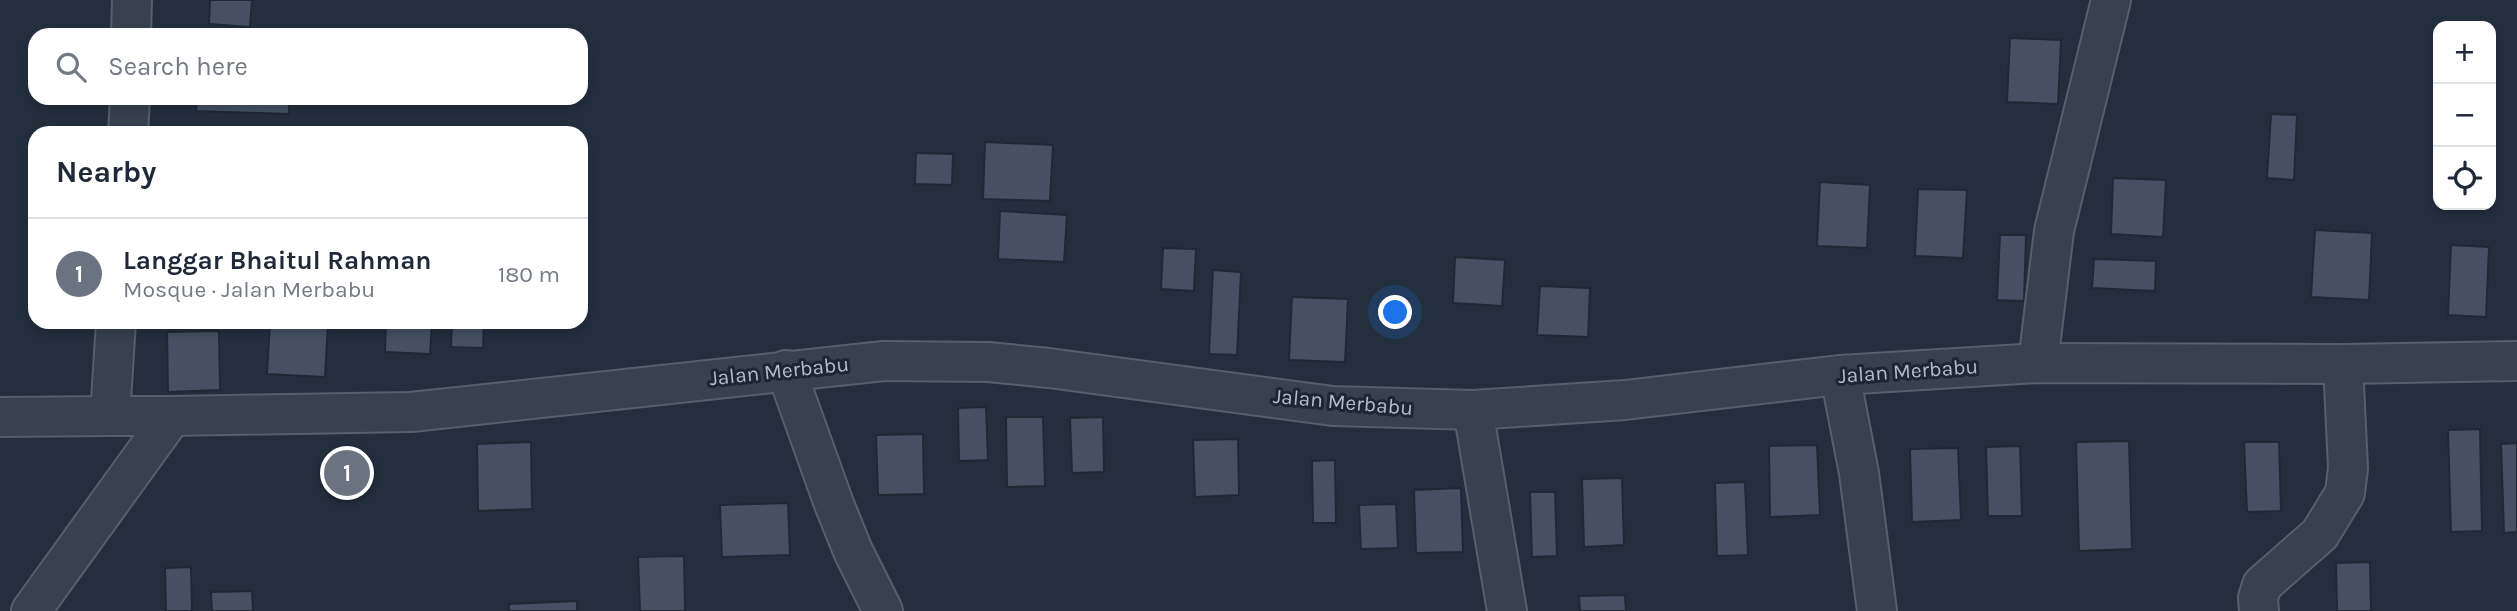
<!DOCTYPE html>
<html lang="en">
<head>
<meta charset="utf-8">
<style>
  :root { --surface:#fff; --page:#f6f6f7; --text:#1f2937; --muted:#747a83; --line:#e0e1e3; --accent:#db2777 }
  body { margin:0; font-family:Karla,sans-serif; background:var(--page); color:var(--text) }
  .controls { position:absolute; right:21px; top:21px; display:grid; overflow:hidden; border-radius:14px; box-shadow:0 4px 10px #0003 }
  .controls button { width:63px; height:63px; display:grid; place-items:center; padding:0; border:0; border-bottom:2px solid var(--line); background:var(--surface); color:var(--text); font:35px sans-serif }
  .you { position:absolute; left:1396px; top:313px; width:24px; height:24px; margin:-18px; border:5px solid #fff; border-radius:50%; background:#1a73e8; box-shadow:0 0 0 10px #1a73e833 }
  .badge { display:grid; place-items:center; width:46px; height:46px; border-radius:50%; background:var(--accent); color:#fff; font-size:23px; font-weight:700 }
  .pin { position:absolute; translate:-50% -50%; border:4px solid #fff; box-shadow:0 2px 7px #0006 }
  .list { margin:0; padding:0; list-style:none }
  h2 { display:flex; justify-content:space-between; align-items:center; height:91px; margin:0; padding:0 28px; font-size:30px }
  h2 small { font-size:23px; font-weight:400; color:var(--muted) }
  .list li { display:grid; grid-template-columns:46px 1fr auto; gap:21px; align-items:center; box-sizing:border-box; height:112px; padding:0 28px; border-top:2px solid var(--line) }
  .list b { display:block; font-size:26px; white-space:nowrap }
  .list p { margin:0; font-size:23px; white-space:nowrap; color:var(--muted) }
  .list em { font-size:23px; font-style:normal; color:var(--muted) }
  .icon { flex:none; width:38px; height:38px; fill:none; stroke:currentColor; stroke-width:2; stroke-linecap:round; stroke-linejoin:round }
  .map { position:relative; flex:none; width:2517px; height:611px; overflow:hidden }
  .search { position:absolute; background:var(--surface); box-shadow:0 4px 10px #0003; left:28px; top:28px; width:560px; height:77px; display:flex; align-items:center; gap:18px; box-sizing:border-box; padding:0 24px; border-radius:21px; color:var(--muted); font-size:26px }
  .panel { position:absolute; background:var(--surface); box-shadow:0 4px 10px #0003; left:28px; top:126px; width:560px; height:203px; border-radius:21px }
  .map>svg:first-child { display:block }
</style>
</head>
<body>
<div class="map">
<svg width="2517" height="611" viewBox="0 0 2517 611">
  <rect width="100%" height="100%" fill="#242f3e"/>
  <!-- building -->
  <g fill="#455162" stroke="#1f2835" stroke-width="2">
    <polygon points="210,0 252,0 250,27 209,24"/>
    <polygon points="2010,38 2061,40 2058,104 2007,102"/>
    <polygon points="197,98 289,98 289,114 196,111"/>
    <polygon points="2271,114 2297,115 2294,180 2267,178"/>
    <polygon points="985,142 1053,145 1050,201 983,199"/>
    <polygon points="916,153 953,154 952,185 915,184"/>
    <polygon points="2113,178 2166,180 2163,237 2111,234"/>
    <polygon points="1820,182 1870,185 1867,248 1817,246"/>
    <polygon points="1918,189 1967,190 1963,258 1915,256"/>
    <polygon points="1000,211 1067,215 1064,262 998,259"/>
    <polygon points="2315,230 2372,233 2369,300 2311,297"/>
    <polygon points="2000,235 2026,235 2024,301 1997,300"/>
    <polygon points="2451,245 2489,247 2486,317 2448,315"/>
    <polygon points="1163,248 1196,249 1194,291 1161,289"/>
    <polygon points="1455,257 1505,260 1502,306 1453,303"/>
    <polygon points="2094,259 2156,261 2155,291 2092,288"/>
    <polygon points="1213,270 1241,272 1237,355 1209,354"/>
    <polygon points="1540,286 1590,288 1588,337 1537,335"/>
    <polygon points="1292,297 1348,299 1345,362 1289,360"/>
    <polygon points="270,322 328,322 325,377 267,374"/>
    <polygon points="386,322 432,322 430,354 385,352"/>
    <polygon points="452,322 484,322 483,348 451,347"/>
    <polygon points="219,331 220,390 168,392 167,332"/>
    <polygon points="986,407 988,460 959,461 958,408"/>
    <polygon points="1006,417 1043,417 1045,486 1007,487"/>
    <polygon points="1103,417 1104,472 1072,473 1070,418"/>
    <polygon points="2480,429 2482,531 2451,532 2448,430"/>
    <polygon points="923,434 924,494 878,495 876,435"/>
    <polygon points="1238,439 1239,495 1195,497 1193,440"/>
    <polygon points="2129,441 2132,549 2079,551 2076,442"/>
    <polygon points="531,442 532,509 478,511 477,444"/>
    <polygon points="2244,442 2279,442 2281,511 2247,512"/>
    <polygon points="2517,443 2517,532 2504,533 2501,444"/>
    <polygon points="1817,445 1820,515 1770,517 1769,446"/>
    <polygon points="2020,446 2022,516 1988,516 1986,447"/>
    <polygon points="1958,448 1961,520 1912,522 1910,449"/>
    <polygon points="363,458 364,487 331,488 329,460"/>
    <polygon points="1335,460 1336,523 1313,523 1312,461"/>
    <polygon points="1622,478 1624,545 1584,547 1582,479"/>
    <polygon points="1745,482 1748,555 1717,556 1715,483"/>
    <polygon points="1461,488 1463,552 1416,553 1414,490"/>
    <polygon points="1530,492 1555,492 1557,556 1532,557"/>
    <polygon points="788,503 790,555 722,557 720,505"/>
    <polygon points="1396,504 1398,548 1361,549 1359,505"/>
    <polygon points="684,556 685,611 640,611 638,557"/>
    <polygon points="2370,562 2371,611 2337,611 2336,563"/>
    <polygon points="191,567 192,611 166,611 165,568"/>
    <polygon points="252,591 253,611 212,611 211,592"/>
    <polygon points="1625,595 1626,611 1580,611 1579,596"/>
    <polygon points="577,601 577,611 509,611 509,604"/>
  </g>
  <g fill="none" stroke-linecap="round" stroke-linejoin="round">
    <defs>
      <g id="minor">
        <polyline points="131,35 132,0"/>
        <polyline points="128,133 130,98"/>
        <polyline points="2038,363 2054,231 2111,0"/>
        <polyline points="786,370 834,504 853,551 883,611"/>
        <polyline points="1840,375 1859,473 1877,611"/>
        <polyline points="1473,410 1507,611"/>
        <polyline points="172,416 411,412 884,361 988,362 1049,368 1333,406 1473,410 1625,400 1840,375 2038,363 2343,364 2517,361"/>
        <polyline points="0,417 110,416"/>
        <polyline points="31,611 172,416 110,416 116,322"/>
        <polyline points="2259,611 2258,598 2262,585 2320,534 2345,493 2348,468 2343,364"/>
      </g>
    </defs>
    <!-- minor casing -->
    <use href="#minor" stroke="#565f6c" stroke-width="42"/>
    <!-- minor -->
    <use href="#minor" stroke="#38414e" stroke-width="38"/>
  </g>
  <g text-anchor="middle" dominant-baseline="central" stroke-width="6" stroke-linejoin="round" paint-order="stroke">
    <!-- street labels -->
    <g font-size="21" fill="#b4bcc9" stroke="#1d2633">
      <text transform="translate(779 371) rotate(-6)">Jalan Merbabu</text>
      <text transform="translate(1908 371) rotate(-4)">Jalan Merbabu</text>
      <text transform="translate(1343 402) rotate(5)">Jalan Merbabu</text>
    </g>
  </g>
</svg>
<div class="controls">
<button>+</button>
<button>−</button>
<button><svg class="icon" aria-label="locate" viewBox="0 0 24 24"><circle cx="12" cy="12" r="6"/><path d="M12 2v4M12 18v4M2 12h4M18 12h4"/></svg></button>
</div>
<div class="you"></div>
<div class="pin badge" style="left:347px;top:473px;background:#6b7280">1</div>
<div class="search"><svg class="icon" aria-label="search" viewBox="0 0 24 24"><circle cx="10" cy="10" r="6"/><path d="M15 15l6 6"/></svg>Search here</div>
<section class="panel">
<h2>Nearby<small></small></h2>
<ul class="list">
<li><span class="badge" style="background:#6b7280">1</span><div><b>Langgar Bhaitul Rahman</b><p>Mosque · Jalan Merbabu</p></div><em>180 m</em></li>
</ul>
</section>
</div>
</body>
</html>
